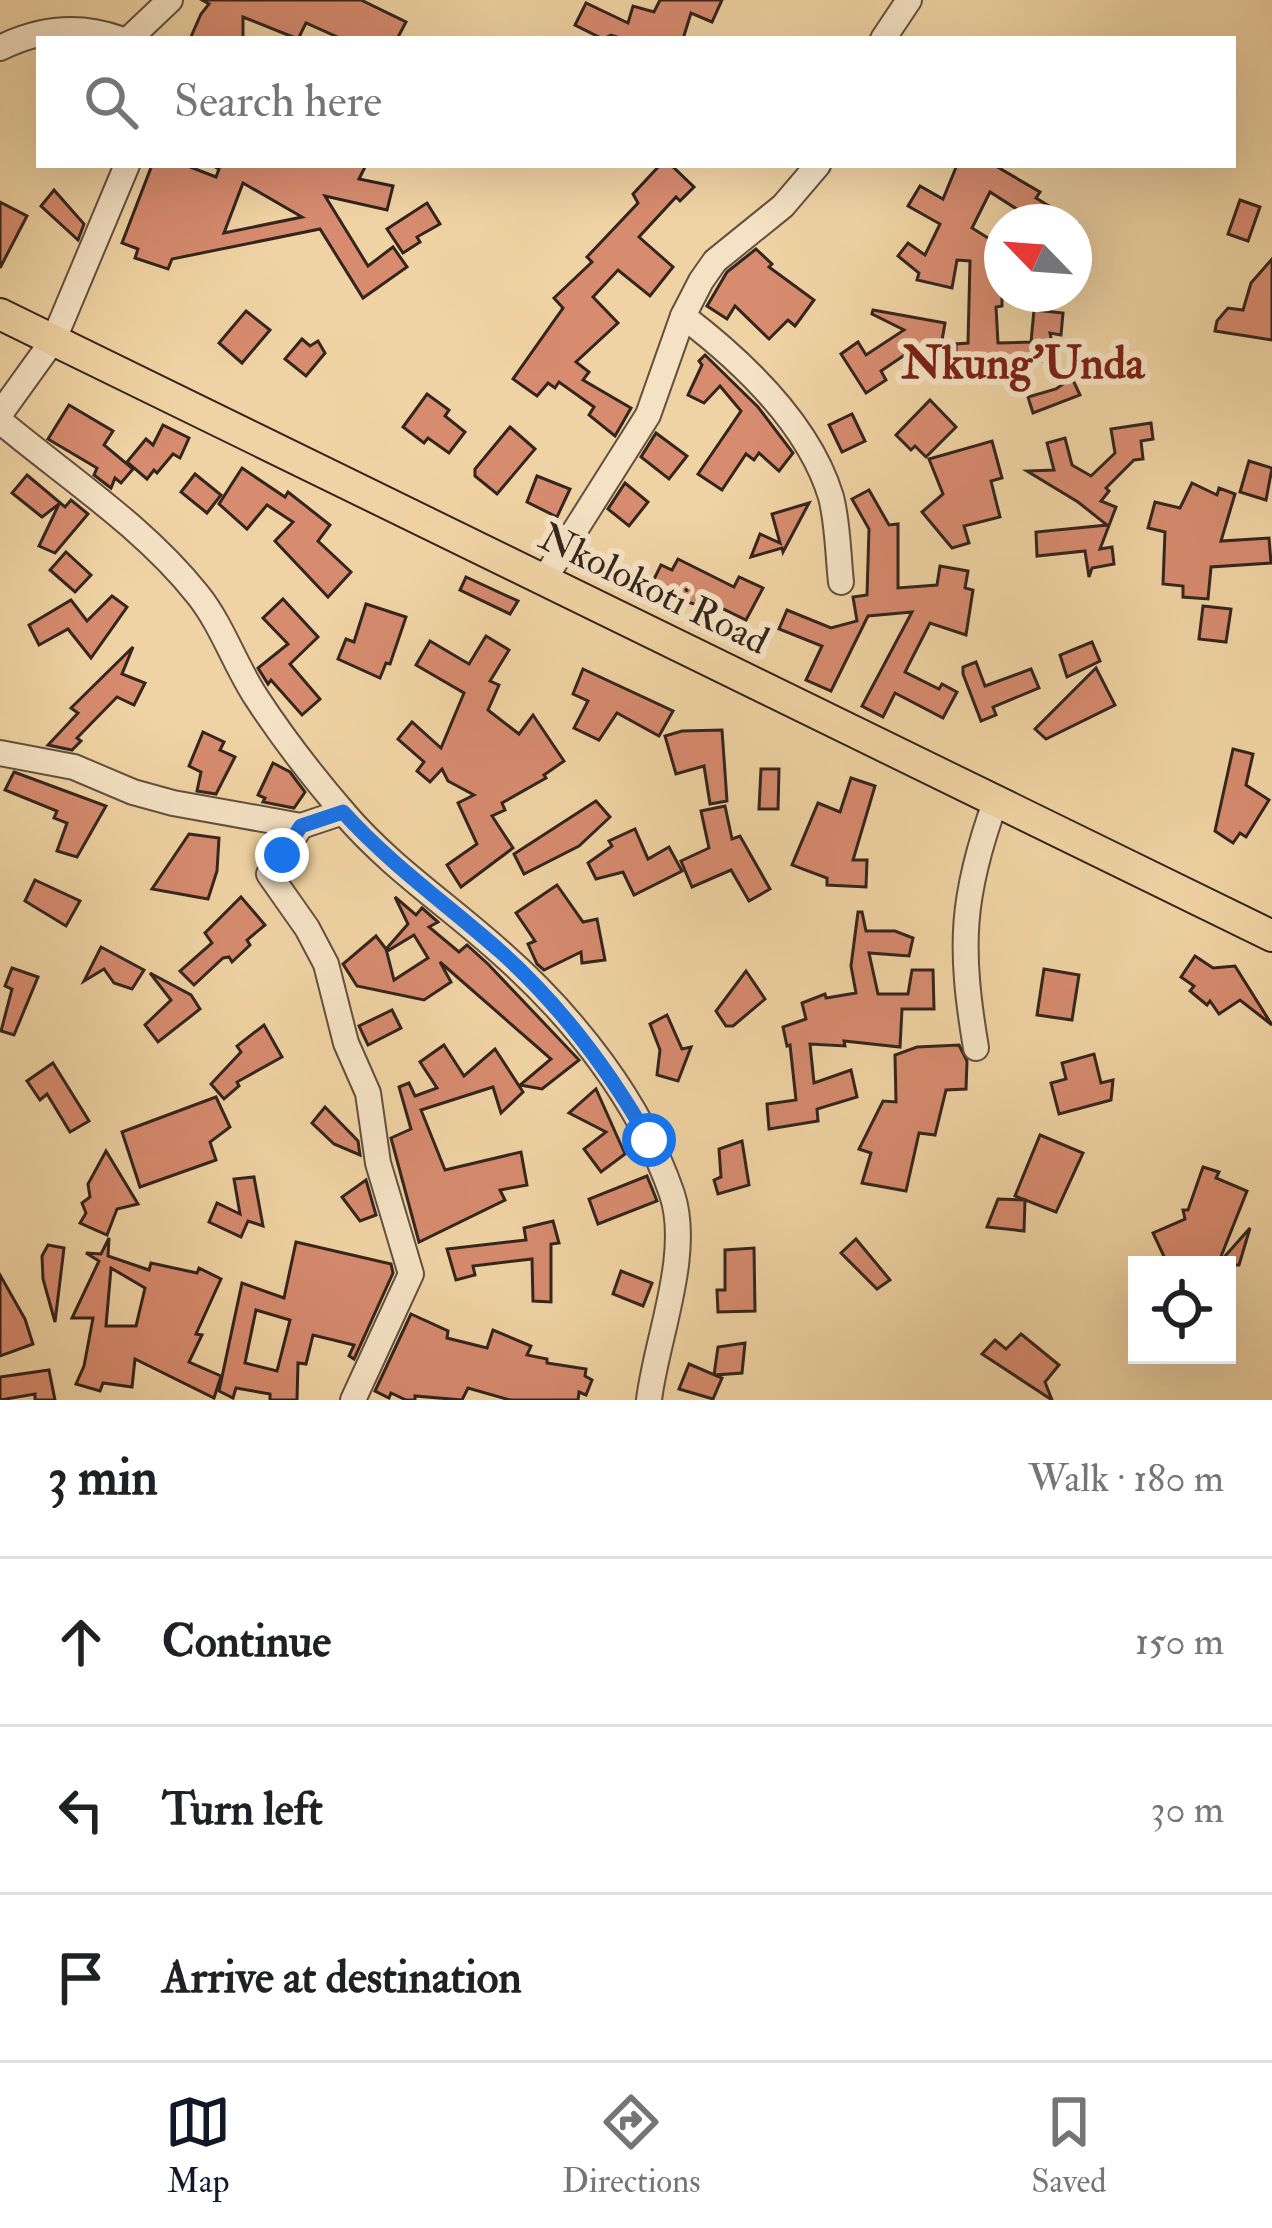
<!DOCTYPE html>
<html lang="en">
<head>
<meta charset="utf-8">
<style>
  :root { --surface:#fff; --page:#f6f6f6; --text:#202124; --muted:#757577; --line:#e0e0e0; --accent:#111827 }
  body { margin:0; font-family:"IM FELL Double Pica",serif; background:var(--page); color:var(--text) }
  .controls { position:absolute; right:36px; bottom:36px; display:grid; overflow:hidden; border-radius:0px; box-shadow:0 12px 48px #0002 }
  .controls button { width:108px; height:108px; display:grid; place-items:center; padding:0; border:0; border-bottom:3px solid var(--line); background:var(--surface); color:var(--text); font:60px sans-serif }
  .compass { position:absolute; left:984px; top:204px; width:108px; height:108px; border-radius:50%; background:var(--surface); box-shadow:0 12px 48px #0002; rotate:295deg }
  .stop { position:absolute; width:36px; height:36px; margin:-27px; border:9px solid #1a73e8; border-radius:50%; background:#fff }
  .stop.end { background:#1a73e8; border-color:#fff; box-shadow:0 3px 12px #0008 }
  .list { margin:0; padding:0; list-style:none }
  h2 { display:flex; justify-content:space-between; align-items:center; height:156px; margin:0; padding:0 48px; font-size:51px }
  h2 small { font-size:39px; font-weight:400; color:var(--muted) }
  .list li { display:grid; grid-template-columns:78px 1fr auto; gap:36px; align-items:center; box-sizing:border-box; height:168px; padding:0 48px; border-top:3px solid var(--line) }
  .list b { display:block; font-size:45px; white-space:nowrap }
  .list em { font-size:39px; font-style:normal; color:var(--muted) }
  .icon { flex:none; width:66px; height:66px; fill:none; stroke:currentColor; stroke-width:2; stroke-linecap:round; stroke-linejoin:round }
  .map { position:relative; flex:none; width:1272px; height:1400px; overflow:hidden }
  .search { position:absolute; background:var(--surface); box-shadow:0 12px 48px #0002; left:36px; right:36px; top:36px; height:132px; display:flex; align-items:center; gap:30px; box-sizing:border-box; padding:0 42px; border-radius:0px; color:var(--muted); font-size:45px }
  .sheet { height:660px; background:var(--surface) }
  nav { display:flex; justify-content:space-around; align-items:center; box-sizing:border-box; height:168px; border-top:3px solid var(--line); background:var(--surface); font-size:33px; color:var(--muted) }
  nav a { display:grid; justify-items:center; gap:6px }
  nav .on { color:var(--accent) }
  .map>svg:first-child { display:block }
</style>
</head>
<body>
<div class="map">
<svg width="1272" height="1400" viewBox="0 0 1272 1400">
  <rect width="100%" height="100%" fill="#f0d3a4"/>
  <filter id="stains"><feTurbulence type="fractalNoise" baseFrequency=".00167" numOctaves="4"/><feColorMatrix values="0 0 0 0 .2 0 0 0 0 .09 0 0 0 0 .02 0 0 0 .5 -.17"/></filter>
  <radialGradient id="worn" r=".72"><stop offset=".6" stop-color="#630" stop-opacity="0"/><stop offset="1" stop-color="#630" stop-opacity=".3"/></radialGradient>
  <!-- building -->
  <g fill="#d78b6f" stroke="#34251d" stroke-width="3" fill-rule="evenodd">
    <polygon points="202,0 361,0 406,22 397,39 342,39 306,23 298,39 243,17 243,39 190,39 201,14 209,4"/>
    <polygon points="660,0 722,0 712,22 691,13 683,39 623,39 611,35 603,39 575,25 586,3 628,23 633,6 654,12"/>
    <path d="M152,165h33l31,12 3,-8 -8,-4h155l-7,14 34,7 -6,24 -62,-14 43,70 25,-19 14,20 -44,31 -43,-69 -148,30 -4,10 -33,-11 3,-9 -16,-6zM243,183l59,34 -78,16z"/>
    <polygon points="660,165 671,165 694,187 680,201 676,197 639,237 673,267 650,296 618,270 593,297 618,323 576,362 589,372 583,380 631,408 615,436 589,415 594,407 559,382 555,388 548,383 537,396 513,379 563,308 554,298 592,262 587,257 638,203 633,194"/>
    <polygon points="957,165 994,165 1040,192 1036,198 1075,222 1037,222 990,192 972,228 1001,246 994,258 995,285 1002,285 1002,306 996,307 998,343 1031,342 1034,310 1063,313 1061,335 1050,333 1055,359 1033,363 1006,358 956,357 956,344 968,343 970,261 957,260 952,288 917,280 919,273 898,256 908,243 925,255 940,224 908,206 920,186 943,199"/>
    <polygon points="54,190 84,224 78,240 41,206"/>
    <polygon points="1240,200 1260,207 1248,241 1228,234"/>
    <polygon points="0,202 27,216 0,268"/>
    <polygon points="427,203 440,224 417,237 420,242 403,253 387,229"/>
    <polygon points="756,249 772,264 769,267 814,300 795,326 788,320 769,339 735,306 727,319 707,306 727,272"/>
    <polygon points="1272,259 1272,340 1215,331 1217,321 1228,308 1243,310 1251,283"/>
    <polygon points="873,310 945,323 940,352 915,348 881,371 886,380 866,393 841,354 858,342 866,355 904,330 872,314"/>
    <polygon points="246,311 270,330 242,363 219,343"/>
    <polygon points="302,339 310,346 318,341 325,353 306,376 285,359"/>
    <polygon points="705,355 758,407 793,453 779,471 759,453 754,460 746,454 722,490 698,474 741,411 720,386 704,403 688,395 702,365 699,361"/>
    <polygon points="1072,378 1080,395 1033,413 1028,397 1056,389"/>
    <polygon points="427,394 449,410 445,416 465,432 449,453 428,438 424,443 403,427"/>
    <polygon points="930,400 956,427 926,457 915,446 911,450 896,435"/>
    <polygon points="69,405 113,431 104,445 133,469 121,483 115,478 111,488 94,475 97,468 48,439"/>
    <polygon points="852,414 865,441 842,452 829,425"/>
    <polygon points="1151,423 1153,439 1141,441 1143,459 1134,460 1106,488 1109,491 1101,501 1116,507 1100,549 1112,547 1114,564 1092,568 1089,577 1085,551 1037,556 1036,532 1107,525 1078,502 1027,471 1054,470 1047,443 1065,438 1072,465 1091,476 1115,453 1111,429"/>
    <polygon points="163,425 189,438 180,458 173,454 157,473 154,470 147,479 127,462 146,439 153,445"/>
    <polygon points="510,427 535,449 497,494 475,476 475,469"/>
    <polygon points="656,433 687,456 669,479 641,457"/>
    <polygon points="992,441 1002,478 991,481 1000,517 964,526 969,543 952,548 922,512 943,494 929,459"/>
    <polygon points="1249,461 1272,468 1266,500 1240,492"/>
    <polygon points="242,468 285,497 288,492 330,525 318,541 351,572 328,597 275,541 293,522 267,505 247,529 219,504"/>
    <polygon points="195,474 221,495 207,513 181,492"/>
    <polygon points="27,475 65,507 71,500 88,514 55,553 39,546 59,504 42,517 12,493"/>
    <polygon points="537,476 570,489 557,517 527,502"/>
    <polygon points="625,483 648,502 629,526 608,509"/>
    <polygon points="1192,483 1217,495 1219,488 1235,494 1221,541 1269,538 1271,563 1211,567 1208,599 1183,597 1183,586 1163,584 1165,532 1148,528 1155,502 1180,508"/>
    <polygon points="869,490 889,525 898,524 898,588 937,585 940,566 968,571 965,588 973,590 966,635 930,623 905,672 939,689 942,684 957,692 943,718 895,693 883,717 862,706 912,612 868,616 831,691 806,680 822,646 779,629 787,610 831,628 857,621 853,597 867,595 869,529 852,499"/>
    <polygon points="809,503 783,552 782,548 751,557 760,534 780,543 772,514"/>
    <polygon points="66,552 91,575 75,592 50,570"/>
    <polygon points="678,559 734,587 739,577 763,588 746,620 703,599 700,606 660,593 662,588 652,583 661,565 672,570"/>
    <polygon points="466,577 518,601 510,614 460,590"/>
    <polygon points="112,596 127,607 91,658 68,629 39,645 29,625 71,600 87,621"/>
    <polygon points="283,599 318,637 290,664 320,699 302,715 271,680 268,684 258,668 288,644 263,618"/>
    <polygon points="366,604 406,617 390,664 386,663 380,678 338,659 346,639 354,642"/>
    <polygon points="1203,606 1231,609 1226,642 1199,639"/>
    <polygon points="486,636 509,650 490,681 499,685 488,710 519,734 533,715 564,761 544,775 546,778 502,803 505,810 492,816 513,848 461,887 447,865 477,844 458,803 474,795 448,781 442,769 430,782 417,771 424,762 398,739 412,722 441,748 464,693 416,665 430,641 469,664"/>
    <polygon points="1092,642 1100,661 1067,677 1060,655"/>
    <polygon points="133,647 122,674 145,683 134,705 117,697 77,738 81,741 72,750 48,745 78,713 71,708"/>
    <polygon points="976,662 985,686 1031,669 1039,688 993,707 996,715 981,721 963,674 963,667"/>
    <polygon points="1096,668 1115,705 1046,739 1035,729"/>
    <polygon points="583,669 673,711 659,736 617,713 599,740 574,728 588,701 573,694"/>
    <polygon points="722,730 727,801 710,804 704,766 676,774 665,736 682,731"/>
    <polygon points="203,732 224,742 220,750 235,757 216,794 197,791 201,772 189,766"/>
    <polygon points="1233,749 1253,754 1246,785 1269,800 1246,837 1240,833 1233,843 1215,831"/>
    <polygon points="273,763 290,772 305,792 294,808 263,802 265,798 258,795"/>
    <polygon points="761,769 779,769 778,809 759,809"/>
    <polygon points="14,772 106,806 77,857 57,851 67,823 54,818 57,811 5,790"/>
    <polygon points="851,778 875,786 853,860 867,860 866,887 827,885 827,878 792,865 818,803 840,812"/>
    <polygon points="596,801 610,817 579,846 524,874 514,854"/>
    <polygon points="725,806 732,839 740,836 770,889 749,901 731,870 692,887 681,861 709,848 701,811"/>
    <polygon points="635,829 648,859 669,847 682,871 634,895 623,872 596,879 588,863 612,846 609,841"/>
    <polygon points="189,834 219,838 217,871 208,899 152,889"/>
    <polygon points="35,880 80,901 66,926 25,901"/>
    <polygon points="557,885 583,922 597,919 605,960 582,963 581,952 544,970 537,964 528,944 535,941 516,913"/>
    <polygon points="241,897 265,925 247,940 250,945 232,962 229,957 223,958 194,985 180,971 212,943 205,933"/>
    <polygon points="395,897 416,915 422,908 438,922 429,927 459,952 467,945 488,964 579,1060 542,1089 520,1085 551,1059 440,962 451,982 424,1000 357,986 343,964 376,936 386,949 394,980 428,958 414,935 389,950 387,948 408,924"/>
    <polygon points="858,912 862,912 866,931 895,931 913,938 909,956 869,953 878,994 908,994 912,970 933,970 934,1009 902,1009 900,1047 844,1041 845,1046 810,1044 814,1083 851,1070 857,1097 817,1109 818,1121 769,1129 767,1104 796,1100 790,1045 787,1046 783,1027 806,1019 802,1003 825,994 826,998 856,993 851,966"/>
    <polygon points="101,947 144,970 132,989 114,983 104,969 84,981"/>
    <polygon points="1195,956 1213,968 1235,966 1272,1025 1240,1000 1219,1014 1210,1001 1207,1005 1190,991 1194,986 1181,977"/>
    <polygon points="12,968 38,977 14,1035 1,1031 12,989 5,986"/>
    <polygon points="1044,969 1079,975 1072,1020 1037,1015"/>
    <polygon points="746,971 765,999 733,1026 726,1026 716,1011"/>
    <polygon points="150,973 191,995 200,1009 158,1042 145,1025 171,1000"/>
    <polygon points="392,1010 401,1028 368,1045 359,1026"/>
    <polygon points="667,1015 682,1049 691,1047 678,1081 657,1075 660,1050 650,1024"/>
    <polygon points="264,1025 282,1057 237,1082 239,1086 224,1099 211,1084 241,1052 237,1046"/>
    <polygon points="444,1045 464,1076 495,1049 523,1092 501,1113 493,1087 421,1110 445,1170 521,1152 527,1185 500,1190 505,1200 419,1242 391,1138 411,1129 399,1087 409,1083 415,1096 437,1088 420,1062"/>
    <polygon points="959,1045 967,1061 966,1089 946,1090 935,1135 919,1133 906,1191 862,1183 871,1153 859,1149 883,1101 896,1102 895,1055 917,1047"/>
    <polygon points="1094,1054 1101,1083 1113,1080 1111,1100 1059,1114 1051,1083 1066,1079 1062,1063"/>
    <polygon points="53,1063 89,1121 70,1132 47,1094 40,1100 27,1081"/>
    <polygon points="596,1089 625,1154 601,1172 584,1149 606,1132 569,1113"/>
    <polygon points="216,1097 230,1127 210,1142 216,1160 140,1187 122,1132"/>
    <polygon points="325,1107 358,1141 360,1155 334,1144 312,1123"/>
    <polygon points="1040,1135 1083,1153 1056,1212 1015,1196"/>
    <polygon points="742,1141 749,1185 718,1194 714,1180 721,1177 719,1149"/>
    <polygon points="106,1151 138,1204 117,1209 107,1235 80,1223 86,1213 82,1203 90,1197 88,1184"/>
    <polygon points="1203,1167 1219,1172 1216,1178 1247,1191 1218,1264 1250,1228 1239,1265 1168,1265 1153,1233 1185,1219 1183,1210 1188,1210"/>
    <polygon points="647,1176 657,1201 598,1224 589,1199"/>
    <polygon points="254,1177 263,1226 248,1221 241,1237 209,1222 217,1203 240,1214 234,1179"/>
    <polygon points="366,1180 376,1215 360,1221 342,1197"/>
    <polygon points="998,1199 1025,1200 1024,1231 987,1227"/>
    <polygon points="553,1221 559,1243 551,1244 551,1302 533,1301 532,1259 473,1266 475,1275 456,1280 447,1249 526,1240 524,1228"/>
    <path d="M109,1238l-1,18 41,14 2,-7 46,10 2,-5 22,11 -25,55 6,1 -13,27 32,14 -7,22 -79,-39 -3,28 -29,-4 -3,8 -24,-7 8,-18 9,-48h-21l27,-57 -13,-8 15,1zM111,1268l34,20 -9,38h-30z"/>
    <polygon points="856,1239 890,1280 877,1289 841,1253"/>
    <path d="M296,1242l95,22 2,9 -39,86 -5,-3 5,-11 -41,-10 -7,29 -8,-1 -1,37h-27v-6l-34,-6 -3,10 -14,-7 23,-108 42,15zM256,1310l34,10 -13,51 -32,-8z"/>
    <polygon points="48,1245 64,1248 55,1322 43,1279 42,1256"/>
    <polygon points="754,1248 755,1311 718,1312 717,1290 725,1290 725,1250"/>
    <polygon points="621,1271 652,1283 643,1306 613,1294"/>
    <polygon points="0,1275 25,1319 33,1344 0,1356"/>
    <polygon points="411,1314 448,1331 447,1338 487,1348 493,1330 531,1346 527,1355 547,1359 547,1363 586,1369 585,1376 592,1380 586,1395 579,1392 578,1400 510,1400 468,1388 462,1400 415,1396 415,1400 406,1400 391,1393 389,1398 375,1391"/>
    <polygon points="1021,1334 1059,1365 1045,1382 1052,1400 982,1354 995,1340 1006,1349"/>
    <polygon points="745,1343 742,1373 714,1375 718,1347"/>
    <polygon points="689,1364 722,1378 713,1399 679,1389"/>
    <polygon points="49,1370 55,1400 35,1400 35,1394 0,1400 0,1377"/>
  </g>
  <g fill="none" stroke-linecap="round" stroke-linejoin="round">
    <defs>
      <g id="minor">
        <polyline points="129,39 170,0"/>
        <polyline points="883,39 909,0"/>
        <path d="M0,48c38,-19 79,-24 120,-9"/>
        <path d="M683,316c59,45 126,108 148,181 7,27 7,58 10,85"/>
        <polyline points="0,414 54,339 127,165"/>
        <path d="M0,421c67,56 143,105 198,174 24,30 37,70 58,102 26,40 57,80 88,116 46,54 104,92 156,139 73,64 140,149 172,242 20,60 -16,146 -23,206"/>
        <polyline points="545,578 648,415 683,316 701,281 715,261 783,206 818,165"/>
        <polyline points="0,753 74,767 133,792 173,803 301,826 343,812"/>
        <polyline points="301,826 269,874 307,928 326,964 346,1043 368,1093 378,1163 411,1274 353,1400"/>
        <path d="M976,1048c-17,-101 -15,-152 20,-248"/>
      </g>
      <polyline id="major" points="0,314 1272,936"/>
    </defs>
    <!-- minor casing -->
    <use href="#minor" stroke="#63503f" stroke-width="28"/>
    <!-- major casing -->
    <use href="#major" stroke="#34251d" stroke-width="34"/>
    <!-- minor -->
    <use href="#minor" stroke="#f5e2c4" stroke-width="24"/>
    <!-- major -->
    <use href="#major" stroke="#f0d3a4" stroke-width="30"/>
  </g>
  <g fill="none" stroke-linecap="round" stroke-linejoin="round">
    <!-- route -->
    <path stroke="#1a73e8" stroke-width="15" d="M282,855l19,-29 42,-14c48,53 105,93 158,140 60,54 108,118 148,188"/>
  </g>
  <g text-anchor="middle" dominant-baseline="central" stroke-width="12" stroke-linejoin="round" paint-order="stroke">
    <!-- street labels -->
    <g font-size="39" fill="#34251d" stroke="#f5e2c4">
      <text transform="translate(654 589) rotate(26)">Nkolokoti Road</text>
    </g>
    <!-- quarter labels -->
    <g font-size="45" font-weight="bold" fill="#7a1f14" stroke="#f5e2c4">
      <text x="1023" y="364">Nkung'Unda</text>
    </g>
  </g>
  <rect width="100%" height="100%" filter="url(#stains)"/>
  <rect width="100%" height="100%" fill="url(#worn)"/>
</svg>
<div class="controls">
<button><svg class="icon" aria-label="locate" viewBox="0 0 24 24"><circle cx="12" cy="12" r="6"/><path d="M12 2v4M12 18v4M2 12h4M18 12h4"/></svg></button>
</div>
<svg class="compass" viewBox="-18 -18 36 36"><path d="M0-13l5 13h-10z" fill="#e53935"/><path d="M0 13l5-13h-10z" fill="#757577"/></svg>
<div class="stop" style="left:649px;top:1140px"></div>
<div class="stop end" style="left:282px;top:855px"></div>
<div class="search"><svg class="icon" aria-label="search" viewBox="0 0 24 24"><circle cx="10" cy="10" r="6"/><path d="M15 15l6 6"/></svg>Search here</div>
</div>
<section class="sheet">
<h2>3 min<small>Walk · 180 m</small></h2>
<ul class="list">
<li><svg class="icon" aria-label="ahead" viewBox="0 0 24 24"><path d="M12 20V5M6 11l6-6 6 6"/></svg><div><b>Continue</b></div><em>150 m</em></li>
<li><svg class="icon" aria-label="left" viewBox="0 0 24 24"><path d="M17 20v-9H6M10 6l-5 5 5 5"/></svg><div><b>Turn left</b></div><em>30 m</em></li>
<li><svg class="icon" aria-label="arrive" viewBox="0 0 24 24"><path d="M6 21V4h12l-3 4 3 4H6"/></svg><div><b>Arrive at destination</b></div></li>
</ul>
</section>
<nav>
<a class="on"><svg class="icon" aria-label="map" viewBox="0 0 24 24"><path d="M3 6l6-2 6 2 6-2v14l-6 2-6-2-6 2zM9 4v14M15 6v14"/></svg>Map</a>
<a><svg class="icon" aria-label="directions" viewBox="0 0 24 24"><path d="M12 3l9 9-9 9-9-9zM9 14v-3h6M13 9l2 2-2 2"/></svg>Directions</a>
<a><svg class="icon" aria-label="saved" viewBox="0 0 24 24"><path d="M7 4h10v16l-5-4-5 4z"/></svg>Saved</a>
</nav>
</body>
</html>
